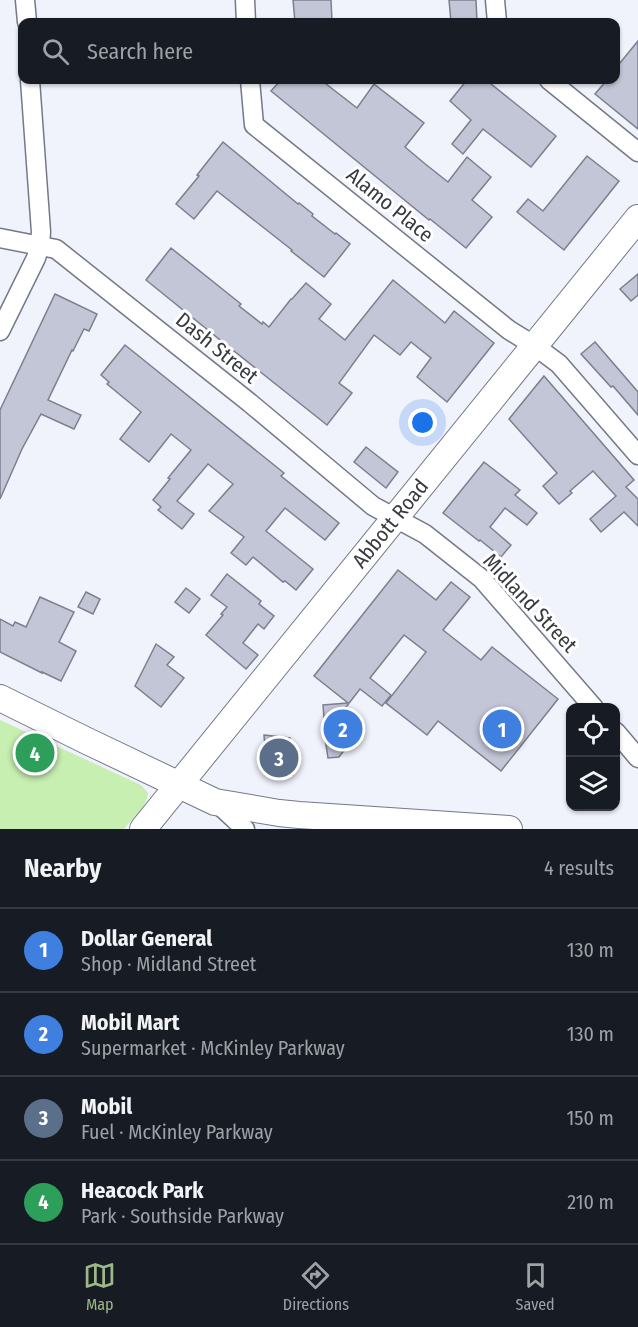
<!DOCTYPE html>
<html lang="en">
<head>
<meta charset="utf-8">
<style>
  :root { --surface:#171b24; --page:#242831; --text:#f1f3f6; --muted:#9ea1a6; --line:#363941; --accent:#9db887 }
  body { margin:0; font-family:"Fira Sans Condensed",sans-serif; background:var(--page); color:var(--text) }
  .controls { position:absolute; right:18px; bottom:18px; display:grid; overflow:hidden; border-radius:12px; box-shadow:0 2px 4px #0004 }
  .controls button { width:54px; height:54px; display:grid; place-items:center; padding:0; border:0; border-bottom:2px solid var(--line); background:var(--surface); color:var(--text); font:30px sans-serif }
  .you { position:absolute; left:423px; top:423px; width:21px; height:21px; margin:-15px; border:4px solid #fff; border-radius:50%; background:#1a73e8; box-shadow:0 0 0 9px #1a73e833 }
  .badge { display:grid; place-items:center; width:39px; height:39px; border-radius:50%; background:var(--accent); color:#fff; font-size:20px; font-weight:700 }
  .pin { position:absolute; translate:-50% -50%; border:3px solid #fff; box-shadow:0 2px 6px #0006 }
  .list { margin:0; padding:0; list-style:none }
  h2 { display:flex; justify-content:space-between; align-items:center; height:78px; margin:0; padding:0 24px; font-size:26px }
  h2 small { font-size:20px; font-weight:400; color:var(--muted) }
  .list li { display:grid; grid-template-columns:39px 1fr auto; gap:18px; align-items:center; box-sizing:border-box; height:84px; padding:0 24px; border-top:2px solid var(--line) }
  .list b { display:block; font-size:22px; white-space:nowrap }
  .list p { margin:0; font-size:20px; white-space:nowrap; color:var(--muted) }
  .list em { font-size:20px; font-style:normal; color:var(--muted) }
  .icon { flex:none; width:33px; height:33px; fill:none; stroke:currentColor; stroke-width:2; stroke-linecap:round; stroke-linejoin:round }
  .map { position:relative; flex:none; width:638px; height:829px; overflow:hidden }
  .search { position:absolute; background:var(--surface); box-shadow:0 2px 4px #0004; left:18px; right:18px; top:18px; height:66px; display:flex; align-items:center; gap:15px; box-sizing:border-box; padding:0 21px; border-radius:12px; color:var(--muted); font-size:22px }
  .sheet { height:414px; background:var(--surface) }
  nav { display:flex; justify-content:space-around; align-items:center; box-sizing:border-box; height:84px; border-top:2px solid var(--line); background:var(--surface); font-size:16px; color:var(--muted) }
  nav a { display:grid; justify-items:center; gap:3px }
  nav .on { color:var(--accent) }
  .map>svg:first-child { display:block }
</style>
</head>
<body>
<div class="map">
<svg width="638" height="829" viewBox="0 0 638 829">
  <rect width="100%" height="100%" fill="#f0f2fc"/>
  <!-- green -->
  <path fill="#c7efb2" d="M0,720l141,65 7,8c-1,14 -15,25 -24,36h-124z"/>
  <!-- building -->
  <g fill="#c3c6d7" stroke="#7c7f8e" stroke-width="1.5">
    <polygon points="293,0 331,0 332,22 295,22"/>
    <polygon points="449,0 476,0 477,22 451,22"/>
    <polygon points="638,41 638,129 595,94 607,80 615,80 615,69"/>
    <polygon points="281,80 321,80 357,108 374,84 424,123 405,147 424,163 448,182 467,157 491,177 472,200 492,217 466,248 430,219 429,220 271,91"/>
    <polygon points="467,80 486,80 556,136 531,167 483,129 463,154 452,144 471,120 450,101"/>
    <polygon points="223,142 298,204 299,203 313,214 312,216 335,234 336,233 350,244 324,277 291,251 292,250 217,191 194,219 176,204 199,176 197,175"/>
    <polygon points="587,156 619,181 564,250 517,212 528,199 543,211"/>
    <polygon points="171,248 241,304 239,306 262,324 263,322 269,327 291,299 292,299 306,283 331,304 319,319 345,340 393,280 445,323 454,311 494,343 447,402 417,377 431,358 411,342 400,355 374,335 339,383 352,393 327,425 234,351 231,354 218,343 220,340 146,280"/>
    <polygon points="638,274 638,295 631,301 620,289"/>
    <polygon points="55,294 97,314 89,331 84,329 73,351 72,350 48,400 81,415 74,429 41,414 22,449 0,499 0,410"/>
    <polygon points="595,342 638,392 638,415 613,386 611,387 581,354"/>
    <polygon points="125,345 284,473 281,476 339,523 325,540 285,508 266,531 313,569 296,590 285,581 283,582 253,557 246,565 231,553 244,537 209,511 233,484 208,464 177,501 194,514 182,529 158,510 161,507 153,500 170,479 168,478 191,450 171,434 149,462 120,439 141,412 107,384 109,382 101,375"/>
    <polygon points="544,376 634,480 626,487 638,499 638,526 624,512 601,532 590,519 616,496 593,471 570,491 572,493 559,504 543,486 557,473 509,419"/>
    <polygon points="366,447 398,472 386,488 354,462"/>
    <polygon points="484,462 520,490 515,495 537,513 527,525 505,508 490,527 511,545 501,557 480,540 479,541 443,513"/>
    <polygon points="398,570 436,600 451,582 470,597 443,630 481,660 492,647 558,699 501,771 438,721 427,735 386,703 426,652 404,635 370,678 391,695 382,706 360,689 343,711 362,727 339,757 328,758 324,731 325,731 323,705 348,703 314,676"/>
    <polygon points="227,574 261,601 259,604 274,616 264,629 258,624 243,643 258,655 246,669 206,635 223,615 221,614 227,607 211,595"/>
    <polygon points="186,588 200,599 189,613 175,602"/>
    <polygon points="86,592 100,599 93,614 78,607"/>
    <polygon points="40,597 74,612 59,642 76,651 61,681 42,672 42,673 0,652 0,619 13,626 15,622 26,627"/>
    <polygon points="156,644 174,657 167,665 184,678 161,707 135,686"/>
    <polygon points="264,735 290,738 293,775 267,772"/>
  </g>
  <g fill="none" stroke-linecap="round" stroke-linejoin="round">
    <defs>
      <g id="street">
        <polyline points="25,0 27,22"/>
        <polyline points="245,0 246,22"/>
        <polyline points="495,0 497,22"/>
        <polyline points="250,80 254,125 509,330 535,346 559,364 638,455"/>
        <polyline points="549,80 638,152"/>
        <polyline points="0,238 56,249 250,403 373,506 425,534 482,579 594,708"/>
        <polyline points="0,331 36,258 40,245 41,232 30,80"/>
        <polyline points="616,732 638,758"/>
        <polyline points="217,803 245,829"/>
      </g>
      <g id="secondary">
        <polyline points="0,698 85,740 215,802 279,813 299,815 509,829"/>
        <path id="s1" d="M143,829l495,-611"/>
      </g>
    </defs>
    <!-- street casing -->
    <use href="#street" stroke="#757887" stroke-width="21"/>
    <!-- secondary casing -->
    <use href="#secondary" stroke="#757887" stroke-width="28"/>
    <!-- street -->
    <use href="#street" stroke="#fff" stroke-width="18"/>
    <!-- secondary -->
    <use href="#secondary" stroke="#fff" stroke-width="26"/>
  </g>
  <g text-anchor="middle" dominant-baseline="central" stroke-width="6" stroke-linejoin="round" paint-order="stroke">
    <!-- street labels -->
    <g font-size="21" fill="#383a40" stroke="#fff">
      <text transform="translate(390 205) rotate(39)">Alamo Place</text>
      <text transform="translate(217 348) rotate(39)">Dash Street</text>
      <text stroke="none"><textPath href="#s1" startOffset="393">Abbott Road</textPath></text>
      <text transform="translate(530 603) rotate(47)">Midland Street</text>
    </g>
  </g>
</svg>
<div class="controls">
<button><svg class="icon" aria-label="locate" viewBox="0 0 24 24"><circle cx="12" cy="12" r="6"/><path d="M12 2v4M12 18v4M2 12h4M18 12h4"/></svg></button>
<button><svg class="icon" aria-label="layers" viewBox="0 0 24 24"><path d="M12 4l9 5-9 5-9-5zM3 14l9 5 9-5"/></svg></button>
</div>
<div class="you"></div>
<div class="pin badge" style="left:502px;top:729px;background:#3f7fe0">1</div>
<div class="pin badge" style="left:343px;top:729px;background:#3f7fe0">2</div>
<div class="pin badge" style="left:279px;top:758px;background:#5c6f8a">3</div>
<div class="pin badge" style="left:35px;top:753px;background:#2e9e5b">4</div>
<div class="search"><svg class="icon" aria-label="search" viewBox="0 0 24 24"><circle cx="10" cy="10" r="6"/><path d="M15 15l6 6"/></svg>Search here</div>
</div>
<section class="sheet">
<h2>Nearby<small>4 results</small></h2>
<ul class="list">
<li><span class="badge" style="background:#3f7fe0">1</span><div><b>Dollar General</b><p>Shop · Midland Street</p></div><em>130 m</em></li>
<li><span class="badge" style="background:#3f7fe0">2</span><div><b>Mobil Mart</b><p>Supermarket · McKinley Parkway</p></div><em>130 m</em></li>
<li><span class="badge" style="background:#5c6f8a">3</span><div><b>Mobil</b><p>Fuel · McKinley Parkway</p></div><em>150 m</em></li>
<li><span class="badge" style="background:#2e9e5b">4</span><div><b>Heacock Park</b><p>Park · Southside Parkway</p></div><em>210 m</em></li>
</ul>
</section>
<nav>
<a class="on"><svg class="icon" aria-label="map" viewBox="0 0 24 24"><path d="M3 6l6-2 6 2 6-2v14l-6 2-6-2-6 2zM9 4v14M15 6v14"/></svg>Map</a>
<a><svg class="icon" aria-label="directions" viewBox="0 0 24 24"><path d="M12 3l9 9-9 9-9-9zM9 14v-3h6M13 9l2 2-2 2"/></svg>Directions</a>
<a><svg class="icon" aria-label="saved" viewBox="0 0 24 24"><path d="M7 4h10v16l-5-4-5 4z"/></svg>Saved</a>
</nav>
</body>
</html>
